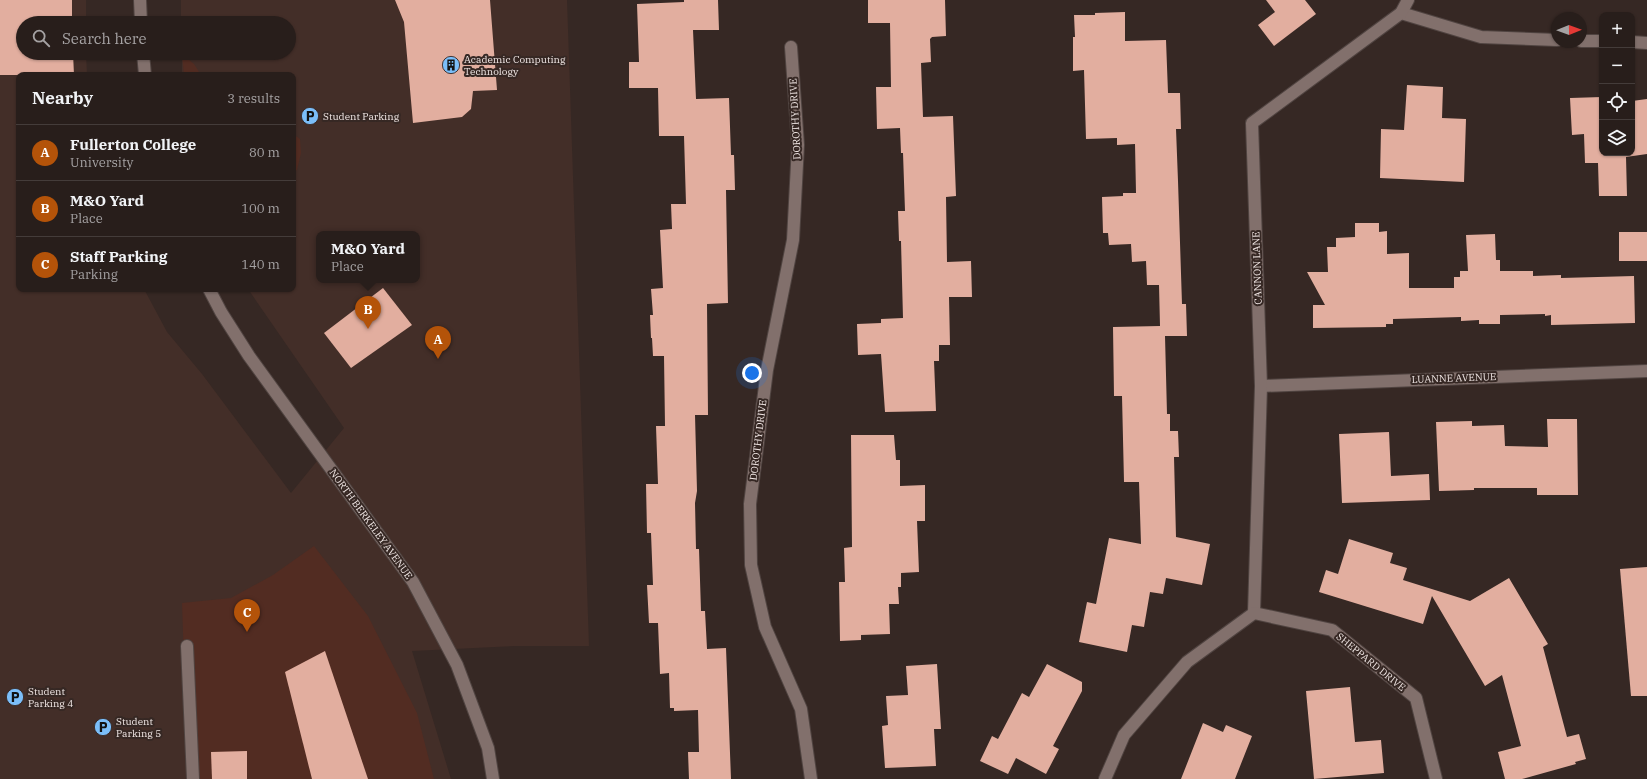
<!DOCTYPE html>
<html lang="en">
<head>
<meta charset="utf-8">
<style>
  :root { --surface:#281e1b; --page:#342b28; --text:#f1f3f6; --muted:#a5a2a3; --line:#443c3a; --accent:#b45309 }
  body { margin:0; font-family:"IBM Plex Serif",serif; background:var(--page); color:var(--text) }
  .controls { position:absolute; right:12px; top:12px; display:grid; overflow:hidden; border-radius:8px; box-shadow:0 1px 3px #0004 }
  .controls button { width:36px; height:36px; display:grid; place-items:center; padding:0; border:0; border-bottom:1px solid var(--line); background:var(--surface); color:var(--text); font:20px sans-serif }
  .compass { position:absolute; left:1551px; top:12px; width:36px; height:36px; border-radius:50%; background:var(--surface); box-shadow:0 1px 3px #0004; rotate:89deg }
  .you { position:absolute; left:752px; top:373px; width:14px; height:14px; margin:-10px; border:3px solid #fff; border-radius:50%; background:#1a73e8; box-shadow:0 0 0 6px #1a73e833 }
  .badge { display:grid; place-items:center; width:26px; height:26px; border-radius:50%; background:var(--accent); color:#fff; font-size:13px; font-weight:700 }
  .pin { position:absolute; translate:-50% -33px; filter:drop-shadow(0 1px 2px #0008) }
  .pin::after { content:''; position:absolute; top:21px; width:14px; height:12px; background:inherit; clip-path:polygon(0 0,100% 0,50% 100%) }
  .popup { position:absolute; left:316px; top:231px; width:104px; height:52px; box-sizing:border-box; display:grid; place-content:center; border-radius:8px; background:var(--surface); filter:drop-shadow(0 1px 3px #0005); font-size:13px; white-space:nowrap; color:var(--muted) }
  .popup b { font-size:15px; color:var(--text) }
  .popup::after { content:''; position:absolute; left:50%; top:100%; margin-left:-8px; border:8px solid transparent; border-top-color:var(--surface) }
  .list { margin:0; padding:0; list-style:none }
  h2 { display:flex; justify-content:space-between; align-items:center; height:52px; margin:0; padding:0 16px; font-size:17px }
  h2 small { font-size:13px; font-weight:400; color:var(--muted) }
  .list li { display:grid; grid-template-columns:26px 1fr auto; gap:12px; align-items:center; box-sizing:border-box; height:56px; padding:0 16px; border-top:1px solid var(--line) }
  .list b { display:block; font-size:15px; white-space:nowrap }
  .list p { margin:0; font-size:13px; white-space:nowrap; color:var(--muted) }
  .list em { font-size:13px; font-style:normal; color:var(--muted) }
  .icon { flex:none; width:22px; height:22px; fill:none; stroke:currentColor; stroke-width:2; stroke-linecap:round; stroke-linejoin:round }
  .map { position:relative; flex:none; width:1647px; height:779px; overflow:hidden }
  .search { position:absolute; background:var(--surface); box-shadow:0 1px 3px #0004; left:16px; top:16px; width:280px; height:44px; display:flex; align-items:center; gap:10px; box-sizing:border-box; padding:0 14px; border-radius:22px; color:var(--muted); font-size:15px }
  .panel { position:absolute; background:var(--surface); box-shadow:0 1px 3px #0004; left:16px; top:72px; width:280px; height:220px; border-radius:8px }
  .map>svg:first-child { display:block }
</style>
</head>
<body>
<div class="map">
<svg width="1647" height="779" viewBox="0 0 1647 779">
  <rect width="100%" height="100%" fill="#362824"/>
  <!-- built -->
  <path fill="#432e28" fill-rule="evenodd" d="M0,0h86v23h-63v30h63l1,22h-68v214h125l23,43 35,42 89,119 53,-65 -96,-139h45v-214h-111v-22h107v-30h-108v-23h386l22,646h-74l-103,5 39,128h-451zM319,234h98v46h-98z"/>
  <!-- green -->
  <g fill="#522c22">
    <polygon points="182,54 194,64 201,75 184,75"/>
    <polygon points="293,134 300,139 301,153 297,170 293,172"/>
    <polygon points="314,546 368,616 417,713 434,779 188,779 182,603 231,598 273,575"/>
  </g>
  <!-- building -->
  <g fill="#e2ae9f">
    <polygon points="0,0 72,0 72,23 23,23 23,53 73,53 74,75 0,75"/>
    <polygon points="395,0 490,0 497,90 473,91 471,109 462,117 413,123 404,22"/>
    <polygon points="684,0 718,0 719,30 693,30 696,99 729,98 731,155 734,155 735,190 726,190 728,303 707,304 708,415 695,415 697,491 695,503 696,549 699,549 701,611 705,611 707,649 726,648 731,779 689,779 688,752 699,752 698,710 674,711 674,708 670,708 669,673 660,674 658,623 649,623 647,585 653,585 651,533 647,533 646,484 658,484 656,426 665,426 664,356 653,356 652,338 651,338 650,315 653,315 651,289 663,288 660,230 672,229 671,204 686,204 684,136 659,136 658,88 629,88 629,62 639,62 637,4 684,2"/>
    <polygon points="868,0 945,0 946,36 932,37 930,39 931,62 921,63 923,117 953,116 956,196 946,197 947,262 971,261 972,297 949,297 950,345 939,345 939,361 934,361 936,411 885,412 881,354 858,355 857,324 881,323 881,319 903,318 901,241 899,241 898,211 905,211 903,153 901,153 900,128 877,129 876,87 891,87 890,23 868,23"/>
    <polygon points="1266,0 1305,0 1316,14 1274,46 1258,25 1275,12"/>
    <polygon points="1125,12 1125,41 1166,40 1168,93 1180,93 1181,129 1176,129 1178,181 1182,304 1186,304 1187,336 1165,336 1167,414 1170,414 1170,431 1178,431 1179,457 1174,457 1176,537 1210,544 1202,585 1166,578 1163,594 1150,592 1144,627 1132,625 1127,652 1079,642 1087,602 1096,604 1109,538 1141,544 1139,482 1124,482 1122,396 1114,396 1113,327 1160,326 1159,285 1147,285 1146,261 1132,262 1131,244 1109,245 1108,233 1103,233 1102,197 1123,196 1123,193 1136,193 1135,144 1117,145 1117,138 1086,139 1084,70 1073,71 1073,37 1075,37 1074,15 1095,15 1095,13"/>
    <polygon points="1407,85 1443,87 1442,118 1466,119 1464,182 1380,178 1381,129 1404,130"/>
    <polygon points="1602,97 1602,153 1632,153 1632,101 1647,99 1647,154 1626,157 1627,196 1599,196 1598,163 1585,163 1584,134 1572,135 1570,98"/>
    <polygon points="1355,223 1379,223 1379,232 1387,231 1387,254 1409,253 1409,288 1454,288 1454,277 1460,277 1460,271 1468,271 1466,235 1495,234 1496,260 1500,260 1500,271 1533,271 1533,276 1561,275 1561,278 1634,276 1635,323 1551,325 1551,315 1545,316 1545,314 1500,315 1500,324 1479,324 1479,320 1461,321 1461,317 1393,319 1393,324 1386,324 1386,327 1313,328 1313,305 1325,305 1307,272 1328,272 1327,247 1336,247 1336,238 1355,237"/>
    <rect x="1619" y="232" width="28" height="29"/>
    <polygon points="383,288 412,325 351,368 324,333"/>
    <polygon points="1547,419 1577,419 1578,495 1537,495 1537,488 1474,488 1474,490 1439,491 1436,422 1472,421 1472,426 1504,425 1505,446 1548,447"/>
    <polygon points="1389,432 1391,476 1429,474 1430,500 1342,503 1339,434"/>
    <polygon points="851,435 894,435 896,460 900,460 900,486 925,485 925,521 917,521 919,572 901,573 901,587 898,587 899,604 889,604 890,634 861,635 861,640 840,641 839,582 845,582 844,548 852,547"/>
    <polygon points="1349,539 1393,553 1390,563 1407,568 1403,580 1470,601 1509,578 1548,644 1543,647 1567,737 1579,734 1586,759 1575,762 1576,764 1522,779 1505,779 1498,752 1521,746 1502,675 1485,686 1432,596 1423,624 1319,592 1326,570 1338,574"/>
    <polygon points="1647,567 1647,696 1631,696 1620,569"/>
    <polygon points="325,651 368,779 312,779 285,672"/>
    <polygon points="937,664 941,729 934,729 936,766 885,768 882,726 888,725 886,696 908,695 906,666"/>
    <polygon points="1047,664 1082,682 1082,691 1053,746 1059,749 1046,774 1016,758 1008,774 980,761 992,736 998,739 1022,693 1029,697"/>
    <polygon points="1350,687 1355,742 1381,740 1384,773 1314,779 1306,691"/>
    <polygon points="1203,723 1223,732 1226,725 1252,736 1235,779 1181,779"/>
    <polygon points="247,751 247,779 212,779 211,752"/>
  </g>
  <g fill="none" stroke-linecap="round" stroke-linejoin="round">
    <defs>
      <polyline id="lane" points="187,646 193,779"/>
      <g id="street">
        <polyline points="1401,13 1481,37 1557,40"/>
        <polyline points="1581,41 1602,41"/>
        <polyline points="1632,42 1647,43"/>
        <polyline points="791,47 798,145 793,240 767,370 750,504 751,565 765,627 801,709 811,779"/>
        <polyline points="1261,386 1647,371"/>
        <polyline points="1254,613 1261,386 1252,123 1401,13 1408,0"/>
        <polyline points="1105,779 1124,735 1187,662 1254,613 1332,630 1416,698 1436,779"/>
      </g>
      <g id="secondary">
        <polyline points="140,0 141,23"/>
        <polyline points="143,53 145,75"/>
        <polyline points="209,289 221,312 249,356 413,582 457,665 488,748 493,779"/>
      </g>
    </defs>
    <!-- lane casing -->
    <use href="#lane" stroke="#504441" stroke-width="14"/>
    <!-- street casing -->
    <use href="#street" stroke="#504441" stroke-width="14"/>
    <!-- secondary casing -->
    <use href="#secondary" stroke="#504441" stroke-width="14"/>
    <!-- lane -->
    <use href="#lane" stroke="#82706c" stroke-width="12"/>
    <!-- street -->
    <use href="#street" stroke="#82706c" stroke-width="12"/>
    <!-- secondary -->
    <use href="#secondary" stroke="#82706c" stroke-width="12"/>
  </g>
  <!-- icons -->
  <defs>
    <symbol id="building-disc" viewBox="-11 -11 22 22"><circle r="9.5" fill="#7bbef9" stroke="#362824"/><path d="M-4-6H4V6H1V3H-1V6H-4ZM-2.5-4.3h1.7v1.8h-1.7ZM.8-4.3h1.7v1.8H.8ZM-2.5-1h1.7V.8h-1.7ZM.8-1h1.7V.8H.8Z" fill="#111"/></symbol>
    <symbol id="parking-disc" viewBox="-11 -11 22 22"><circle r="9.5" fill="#7bbef9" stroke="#362824"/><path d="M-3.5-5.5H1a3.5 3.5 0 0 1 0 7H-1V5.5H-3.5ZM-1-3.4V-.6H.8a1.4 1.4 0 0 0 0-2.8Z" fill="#111"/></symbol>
  </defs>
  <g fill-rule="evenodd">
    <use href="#building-disc" x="441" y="55" width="20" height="20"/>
    <use href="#parking-disc" x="300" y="106" width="20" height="20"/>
    <use href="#parking-disc" x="5" y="687" width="20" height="20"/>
    <use href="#parking-disc" x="93" y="717" width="20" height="20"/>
  </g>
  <g text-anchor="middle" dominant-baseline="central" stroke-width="4" stroke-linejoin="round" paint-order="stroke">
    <!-- poi labels -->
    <g font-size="10" fill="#f1e7e5" stroke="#362824" text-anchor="start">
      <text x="464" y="59">Academic Computing<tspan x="464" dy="12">Technology</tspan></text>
      <text x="323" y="116">Student Parking</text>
      <text x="28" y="691">Student<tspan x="28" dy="12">Parking 4</tspan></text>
      <text x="116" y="721">Student<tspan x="116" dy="12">Parking 5</tspan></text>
    </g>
    <!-- street labels -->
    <g font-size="10" fill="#f1e7e5" stroke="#362824">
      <text transform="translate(795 119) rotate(-93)">DOROTHY DRIVE</text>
      <text transform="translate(1257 268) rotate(-92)">CANNON LANE</text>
      <text transform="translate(1454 378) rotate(-2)">LUANNE AVENUE</text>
      <text transform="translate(758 440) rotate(-83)">DOROTHY DRIVE</text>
      <text transform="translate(371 524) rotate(54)">NORTH BERKELEY AVENUE</text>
      <text transform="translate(1371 662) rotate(39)">SHEPPARD DRIVE</text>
    </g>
  </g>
</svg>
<div class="controls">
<button>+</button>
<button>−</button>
<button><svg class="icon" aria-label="locate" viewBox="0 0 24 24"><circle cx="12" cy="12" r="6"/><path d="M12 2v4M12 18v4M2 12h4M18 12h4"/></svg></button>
<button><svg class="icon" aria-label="layers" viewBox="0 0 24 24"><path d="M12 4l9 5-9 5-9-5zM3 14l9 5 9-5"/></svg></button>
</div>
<svg class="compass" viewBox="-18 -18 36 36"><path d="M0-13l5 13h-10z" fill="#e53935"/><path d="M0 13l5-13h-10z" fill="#a5a2a3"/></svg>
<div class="you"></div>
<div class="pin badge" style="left:438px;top:359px">A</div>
<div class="pin badge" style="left:368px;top:329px">B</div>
<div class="popup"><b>M&amp;O Yard</b>Place</div>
<div class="pin badge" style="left:247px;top:632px">C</div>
<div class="search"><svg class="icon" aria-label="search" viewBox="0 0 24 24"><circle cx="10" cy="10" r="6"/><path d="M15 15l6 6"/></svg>Search here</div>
<section class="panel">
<h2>Nearby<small>3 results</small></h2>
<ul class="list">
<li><span class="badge">A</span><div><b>Fullerton College</b><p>University</p></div><em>80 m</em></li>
<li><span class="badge">B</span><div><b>M&amp;O Yard</b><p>Place</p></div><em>100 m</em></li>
<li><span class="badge">C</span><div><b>Staff Parking</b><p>Parking</p></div><em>140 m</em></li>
</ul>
</section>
</div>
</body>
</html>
